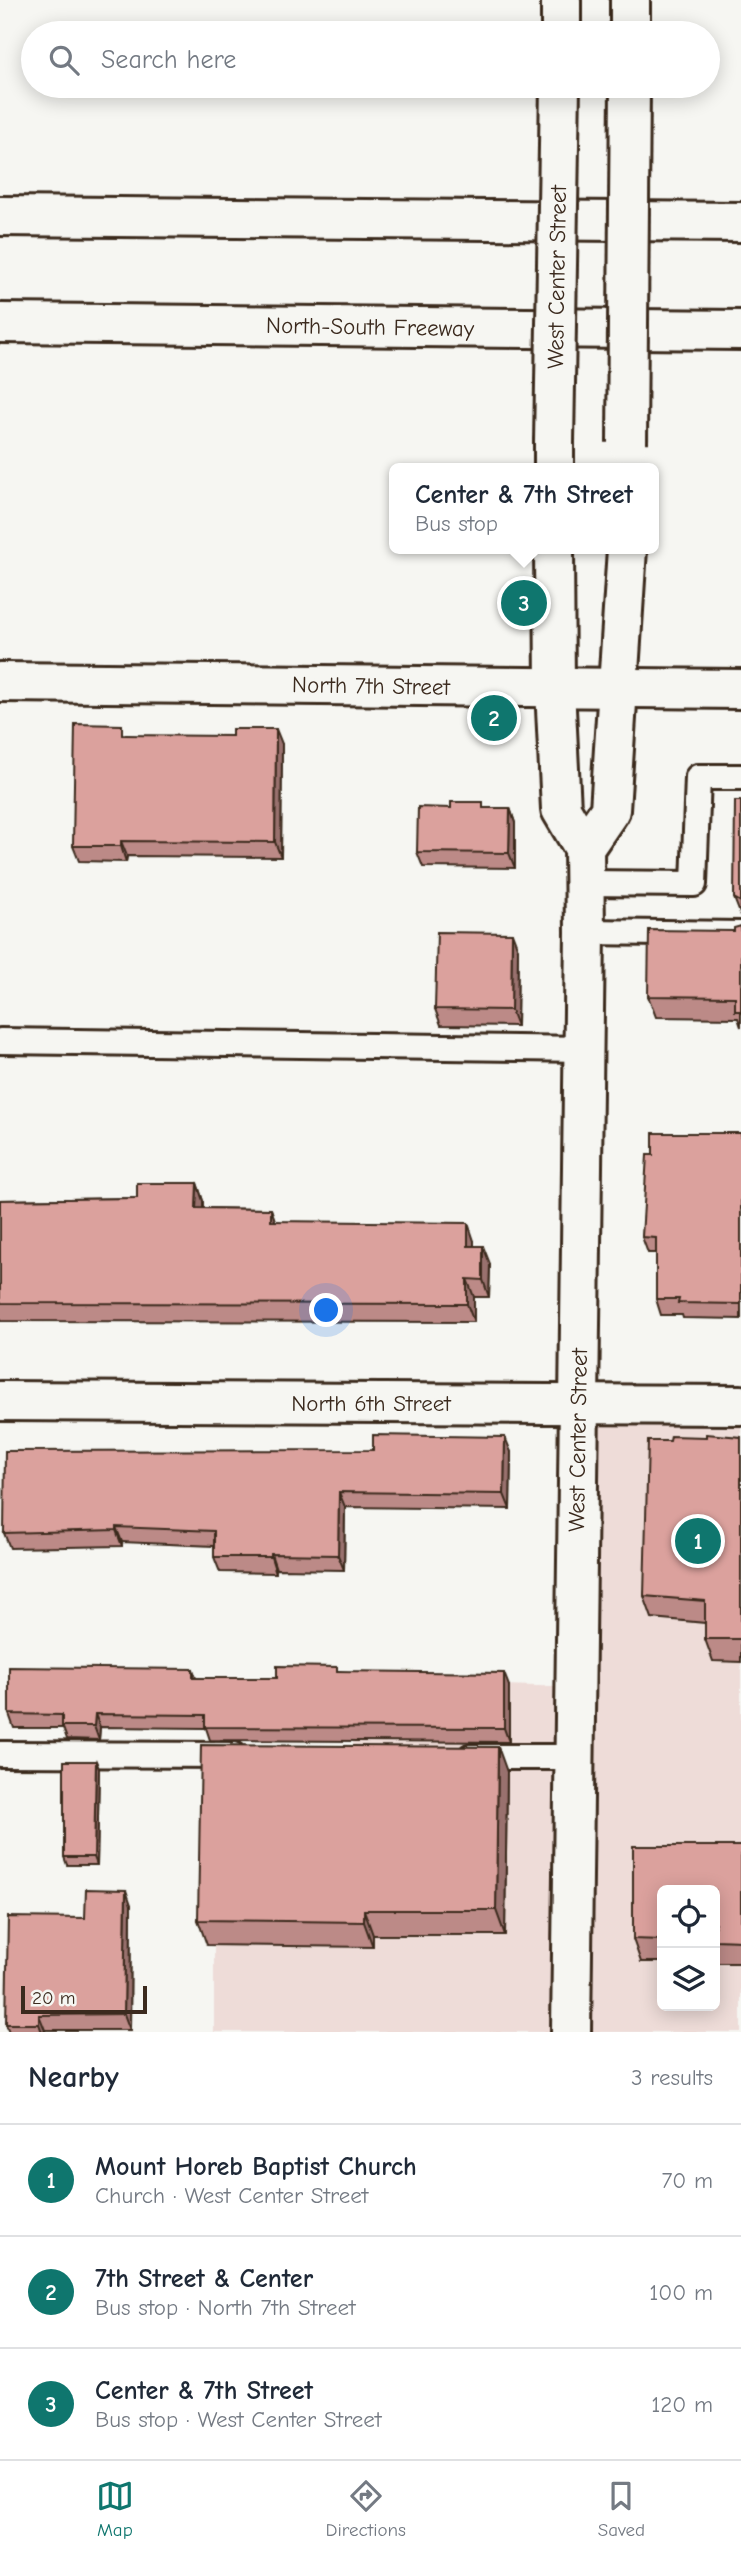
<!DOCTYPE html>
<html lang="en">
<head>
<meta charset="utf-8">
<style>
  :root { --surface:#fff; --page:#f6f6f7; --text:#1f2937; --muted:#747a83; --line:#e0e1e3; --accent:#0f766e }
  body { margin:0; font-family:"Comic Neue",sans-serif; background:var(--page); color:var(--text) }
  .controls { position:absolute; right:21px; bottom:21px; display:grid; overflow:hidden; border-radius:10px; box-shadow:0 4px 18px #0003 }
  .controls button { width:63px; height:63px; display:grid; place-items:center; padding:0; border:0; border-bottom:2px solid var(--line); background:var(--surface); color:var(--text); font:35px sans-serif }
  .scale { position:absolute; left:21px; bottom:18px; width:126px; box-sizing:border-box; padding-left:7px; border:4px solid #3b2a1e; border-top:0; font-size:19px; line-height:24px; white-space:nowrap; color:#3b2a1e; -webkit-text-stroke:5px #f6f6f2; paint-order:stroke }
  .you { position:absolute; left:327px; top:1311px; width:24px; height:24px; margin:-18px; border:5px solid #fff; border-radius:50%; background:#1a73e8; box-shadow:0 0 0 10px #1a73e833 }
  .badge { display:grid; place-items:center; width:46px; height:46px; border-radius:50%; background:var(--accent); color:#fff; font-size:23px; font-weight:700 }
  .pin { position:absolute; translate:-50% -50%; border:4px solid #fff; box-shadow:0 2px 7px #0006 }
  .popup { position:absolute; left:389px; top:463px; width:270px; height:91px; box-sizing:border-box; display:grid; place-content:center; border-radius:10px; background:var(--surface); filter:drop-shadow(0 2px 5px #0005); font-size:23px; white-space:nowrap; color:var(--muted) }
  .popup b { font-size:26px; color:var(--text) }
  .popup::after { content:''; position:absolute; left:50%; top:100%; margin-left:-14px; border:14px solid transparent; border-top-color:var(--surface) }
  .list { margin:0; padding:0; list-style:none }
  h2 { display:flex; justify-content:space-between; align-items:center; height:91px; margin:0; padding:0 28px; font-size:30px }
  h2 small { font-size:23px; font-weight:400; color:var(--muted) }
  .list li { display:grid; grid-template-columns:46px 1fr auto; gap:21px; align-items:center; box-sizing:border-box; height:112px; padding:0 28px; border-top:2px solid var(--line) }
  .list b { display:block; font-size:26px; white-space:nowrap }
  .list p { margin:0; font-size:23px; white-space:nowrap; color:var(--muted) }
  .list em { font-size:23px; font-style:normal; color:var(--muted) }
  .icon { flex:none; width:38px; height:38px; fill:none; stroke:currentColor; stroke-width:2; stroke-linecap:round; stroke-linejoin:round }
  .map { position:relative; flex:none; width:741px; height:2032px; overflow:hidden }
  .search { position:absolute; background:var(--surface); box-shadow:0 4px 18px #0003; left:21px; right:21px; top:21px; height:77px; display:flex; align-items:center; gap:18px; box-sizing:border-box; padding:0 24px; border-radius:38px; color:var(--muted); font-size:26px }
  .sheet { height:427px; background:var(--surface) }
  nav { display:flex; justify-content:space-around; align-items:center; box-sizing:border-box; height:98px; border-top:2px solid var(--line); background:var(--surface); font-size:19px; color:var(--muted) }
  nav a { display:grid; justify-items:center; gap:4px }
  nav .on { color:var(--accent) }
  .map>svg:first-child { display:block }
</style>
</head>
<body>
<div class="map">
<svg width="741" height="2032" viewBox="0 0 741 2032">
  <rect width="100%" height="100%" fill="#f6f6f2"/>
  <filter id="ink" filterUnits="userSpaceOnUse"><feTurbulence type="fractalNoise" baseFrequency=".0143" numOctaves="2"/><feDisplacementMap in="SourceGraphic" scale="14" xChannelSelector="R" yChannelSelector="G"/><feConvolveMatrix kernelMatrix="1 2 1 2 8 2 1 2 1" color-interpolation-filters="sRGB"/></filter>
  <g filter="url(#ink)">
    <!-- built -->
    <path fill="#eedcd8" fill-rule="evenodd" d="M578,1403l163,2v627h-527v-277l139,1 1,-75 221,6zM662,1890h53v116h-53z"/>
    <g fill="none" stroke-linecap="round" stroke-linejoin="round">
      <defs>
        <g id="service">
          <polyline points="584,883 694,884 698,777 741,777"/>
          <polyline points="585,932 741,934"/>
          <polyline points="0,1041 584,1049"/>
          <polyline points="0,1754 234,1755"/>
          <polyline points="470,1757 574,1757"/>
        </g>
        <polyline id="minor" points="0,1401 741,1405"/>
        <g id="tertiary">
          <polyline points="630,0 630,33"/>
          <polyline points="561,33 561,0"/>
          <polyline points="554,443 554,468"/>
          <polyline points="554,549 555,689 561,809 584,848 585,932 571,2032"/>
          <polyline points="0,682 741,689"/>
          <polyline points="584,848 610,810 627,549"/>
        </g>
        <g id="motorway">
          <polyline points="0,216 741,222"/>
          <polyline points="0,323 741,330"/>
        </g>
      </defs>
      <!-- service casing -->
      <use href="#service" stroke="#3b2a1e" stroke-width="30"/>
      <!-- minor casing -->
      <use href="#minor" stroke="#3b2a1e" stroke-width="44"/>
      <!-- tertiary casing -->
      <use href="#tertiary" stroke="#3b2a1e" stroke-width="44"/>
      <!-- motorway casing -->
      <use href="#motorway" stroke="#3b2a1e" stroke-width="44"/>
      <!-- service -->
      <use href="#service" stroke="#f6f6f2" stroke-width="24"/>
      <!-- minor -->
      <use href="#minor" stroke="#f6f6f2" stroke-width="38"/>
      <!-- tertiary -->
      <use href="#tertiary" stroke="#f6f6f2" stroke-width="38"/>
      <!-- motorway -->
      <use href="#motorway" stroke="#f6f6f2" stroke-width="38"/>
      <defs>
        <g id="tertiary-bridge">
          <polyline points="554,443 560,86"/>
          <polyline points="627,443 630,86"/>
        </g>
      </defs>
      <!-- tertiary-bridge casing -->
      <use href="#tertiary-bridge" stroke="#3b2a1e" stroke-width="44" stroke-linecap="butt"/>
      <!-- tertiary-bridge -->
      <use href="#tertiary-bridge" stroke="#f6f6f2" stroke-width="38"/>
    </g>
    <!-- wall -->
    <g fill="#bc8a87" stroke="#3b2a1e" stroke-width="2">
      <polygon points="126,735 282,744 281,857 127,856 126,862 79,861 73,846"/>
      <polygon points="741,801 741,916 734,898"/>
      <polygon points="485,808 510,808 515,823 515,868 423,867 417,852"/>
      <polygon points="741,926 741,1027 738,1018 656,1017 648,996"/>
      <polygon points="518,949 517,1026 441,1025 435,1009"/>
      <polygon points="741,1134 741,1319 683,1318 682,1315 661,1315 656,1299 656,1253 648,1253 642,1237 653,1155"/>
      <polygon points="197,1183 203,1201 203,1208 271,1209 275,1221 474,1241 474,1246 490,1264 489,1297 474,1297 474,1322 0,1321 0,1200 137,1198"/>
      <polygon points="706,1437 741,1437 741,1662 713,1661 705,1639 705,1623 652,1618 644,1596 670,1441"/>
      <polygon points="511,1452 510,1509 345,1507 344,1570 276,1569 276,1573 220,1572 214,1557 214,1546 122,1542 122,1546 10,1548 4,1533"/>
      <polygon points="193,1669 196,1678 277,1678 338,1671 509,1686 509,1742 210,1740 206,1728 100,1727 99,1740 67,1739 63,1728 14,1728 9,1714"/>
      <polygon points="96,1761 99,1769 97,1865 67,1865 64,1857"/>
      <polygon points="507,1772 505,1935 373,1935 373,1947 207,1945 198,1920"/>
      <polygon points="633,1846 741,1846 741,1963 715,1963 715,1890 662,1890 662,1962 641,1962 633,1939"/>
      <polygon points="131,1905 130,2030 45,2030 45,2032 9,2032 6,2024 85,1918"/>
    </g>
    <!-- shaded-wall -->
    <g fill="#99716e" stroke="#3b2a1e" stroke-width="2">
      <polygon points="276,729 282,744 281,857 275,842"/>
      <polygon points="510,808 515,823 515,868 509,853"/>
      <polygon points="121,841 127,856 126,862 121,846"/>
      <polygon points="512,933 518,949 517,1026 511,1010"/>
      <polygon points="197,1183 203,1201 203,1225 196,1208"/>
      <polygon points="271,1209 277,1226 271,1221"/>
      <polygon points="468,1223 474,1241 474,1264 468,1246"/>
      <polygon points="483,1246 490,1264 489,1297 483,1280"/>
      <polygon points="467,1279 474,1297 474,1322 467,1304"/>
      <polygon points="505,1437 511,1452 510,1509 504,1494"/>
      <polygon points="339,1492 345,1507 344,1570 338,1555"/>
      <polygon points="116,1527 122,1542 122,1546 116,1530"/>
      <polygon points="271,1554 276,1569 276,1573 271,1557"/>
      <polygon points="504,1673 509,1686 509,1742 504,1728"/>
      <polygon points="95,1714 100,1727 99,1740 94,1726"/>
      <polygon points="498,1747 507,1772 505,1935 496,1910"/>
      <polygon points="96,1761 99,1769 97,1865 94,1857"/>
      <polygon points="126,1890 131,1905 130,2030 124,2014"/>
      <polygon points="364,1910 373,1935 373,1947 364,1922"/>
      <polygon points="39,2015 45,2030 45,2032 42,2032 39,2024"/>
    </g>
    <!-- building -->
    <g fill="#dba19d" stroke="#3b2a1e" stroke-width="2">
      <polygon points="75,724 122,725 122,735 232,736 232,729 276,729 275,842 121,841 121,846 73,846"/>
      <polygon points="735,801 741,801 741,902 734,898"/>
      <polygon points="451,802 483,802 483,808 510,808 509,853 417,852 418,807 451,808"/>
      <polygon points="741,926 741,1011 735,1011 735,997 648,996 649,930 734,931 734,928"/>
      <polygon points="437,932 512,933 511,1010 435,1009"/>
      <polygon points="653,1133 741,1133 741,1304 678,1303 679,1299 656,1299 656,1238 642,1237 647,1155 653,1155"/>
      <polygon points="137,1183 197,1183 196,1208 271,1209 271,1221 468,1223 468,1246 483,1246 483,1280 467,1279 467,1304 0,1303 0,1200 137,1198"/>
      <polygon points="706,1434 741,1437 741,1639 705,1639 705,1601 644,1596 648,1441 670,1441 671,1436 706,1437"/>
      <polygon points="373,1435 505,1437 504,1494 339,1492 338,1555 271,1554 271,1557 214,1557 214,1531 116,1527 116,1530 4,1533 5,1451 373,1450"/>
      <polygon points="277,1666 337,1667 337,1671 504,1673 504,1728 205,1727 205,1715 95,1714 94,1726 62,1726 62,1715 9,1714 9,1667 193,1669 193,1678 277,1678"/>
      <polygon points="201,1745 498,1747 496,1910 364,1910 364,1922 198,1920"/>
      <polygon points="64,1761 96,1761 94,1857 64,1857"/>
      <polygon points="633,1846 741,1846 741,1941 715,1940 715,1890 662,1890 662,1940 633,1939"/>
      <polygon points="86,1889 126,1890 124,2014 39,2015 39,2024 6,2024 8,1917 85,1918"/>
    </g>
  </g>
  <g text-anchor="middle" dominant-baseline="central" stroke-width="5" stroke-linejoin="round" paint-order="stroke">
    <!-- street labels -->
    <g font-size="23" fill="#3b2a1e" stroke="#f6f6f2">
      <text transform="translate(557 277) rotate(-89)">West Center Street</text>
      <text transform="translate(370 327) rotate(1)">North-South Freeway</text>
      <text transform="translate(371 686) rotate(1)">North 7th Street</text>
      <text x="371" y="1403">North 6th Street</text>
      <text transform="translate(578 1440) rotate(-89)">West Center Street</text>
    </g>
  </g>
</svg>
<div class="controls">
<button><svg class="icon" aria-label="locate" viewBox="0 0 24 24"><circle cx="12" cy="12" r="6"/><path d="M12 2v4M12 18v4M2 12h4M18 12h4"/></svg></button>
<button><svg class="icon" aria-label="layers" viewBox="0 0 24 24"><path d="M12 4l9 5-9 5-9-5zM3 14l9 5 9-5"/></svg></button>
</div>
<div class="scale">20 m</div>
<div class="you"></div>
<div class="pin badge" style="left:698px;top:1541px">1</div>
<div class="pin badge" style="left:494px;top:718px">2</div>
<div class="pin badge" style="left:524px;top:603px">3</div>
<div class="popup"><b>Center &amp; 7th Street</b>Bus stop</div>
<div class="search"><svg class="icon" aria-label="search" viewBox="0 0 24 24"><circle cx="10" cy="10" r="6"/><path d="M15 15l6 6"/></svg>Search here</div>
</div>
<section class="sheet">
<h2>Nearby<small>3 results</small></h2>
<ul class="list">
<li><span class="badge">1</span><div><b>Mount Horeb Baptist Church</b><p>Church · West Center Street</p></div><em>70 m</em></li>
<li><span class="badge">2</span><div><b>7th Street &amp; Center</b><p>Bus stop · North 7th Street</p></div><em>100 m</em></li>
<li><span class="badge">3</span><div><b>Center &amp; 7th Street</b><p>Bus stop · West Center Street</p></div><em>120 m</em></li>
</ul>
</section>
<nav>
<a class="on"><svg class="icon" aria-label="map" viewBox="0 0 24 24"><path d="M3 6l6-2 6 2 6-2v14l-6 2-6-2-6 2zM9 4v14M15 6v14"/></svg>Map</a>
<a><svg class="icon" aria-label="directions" viewBox="0 0 24 24"><path d="M12 3l9 9-9 9-9-9zM9 14v-3h6M13 9l2 2-2 2"/></svg>Directions</a>
<a><svg class="icon" aria-label="saved" viewBox="0 0 24 24"><path d="M7 4h10v16l-5-4-5 4z"/></svg>Saved</a>
</nav>
</body>
</html>
